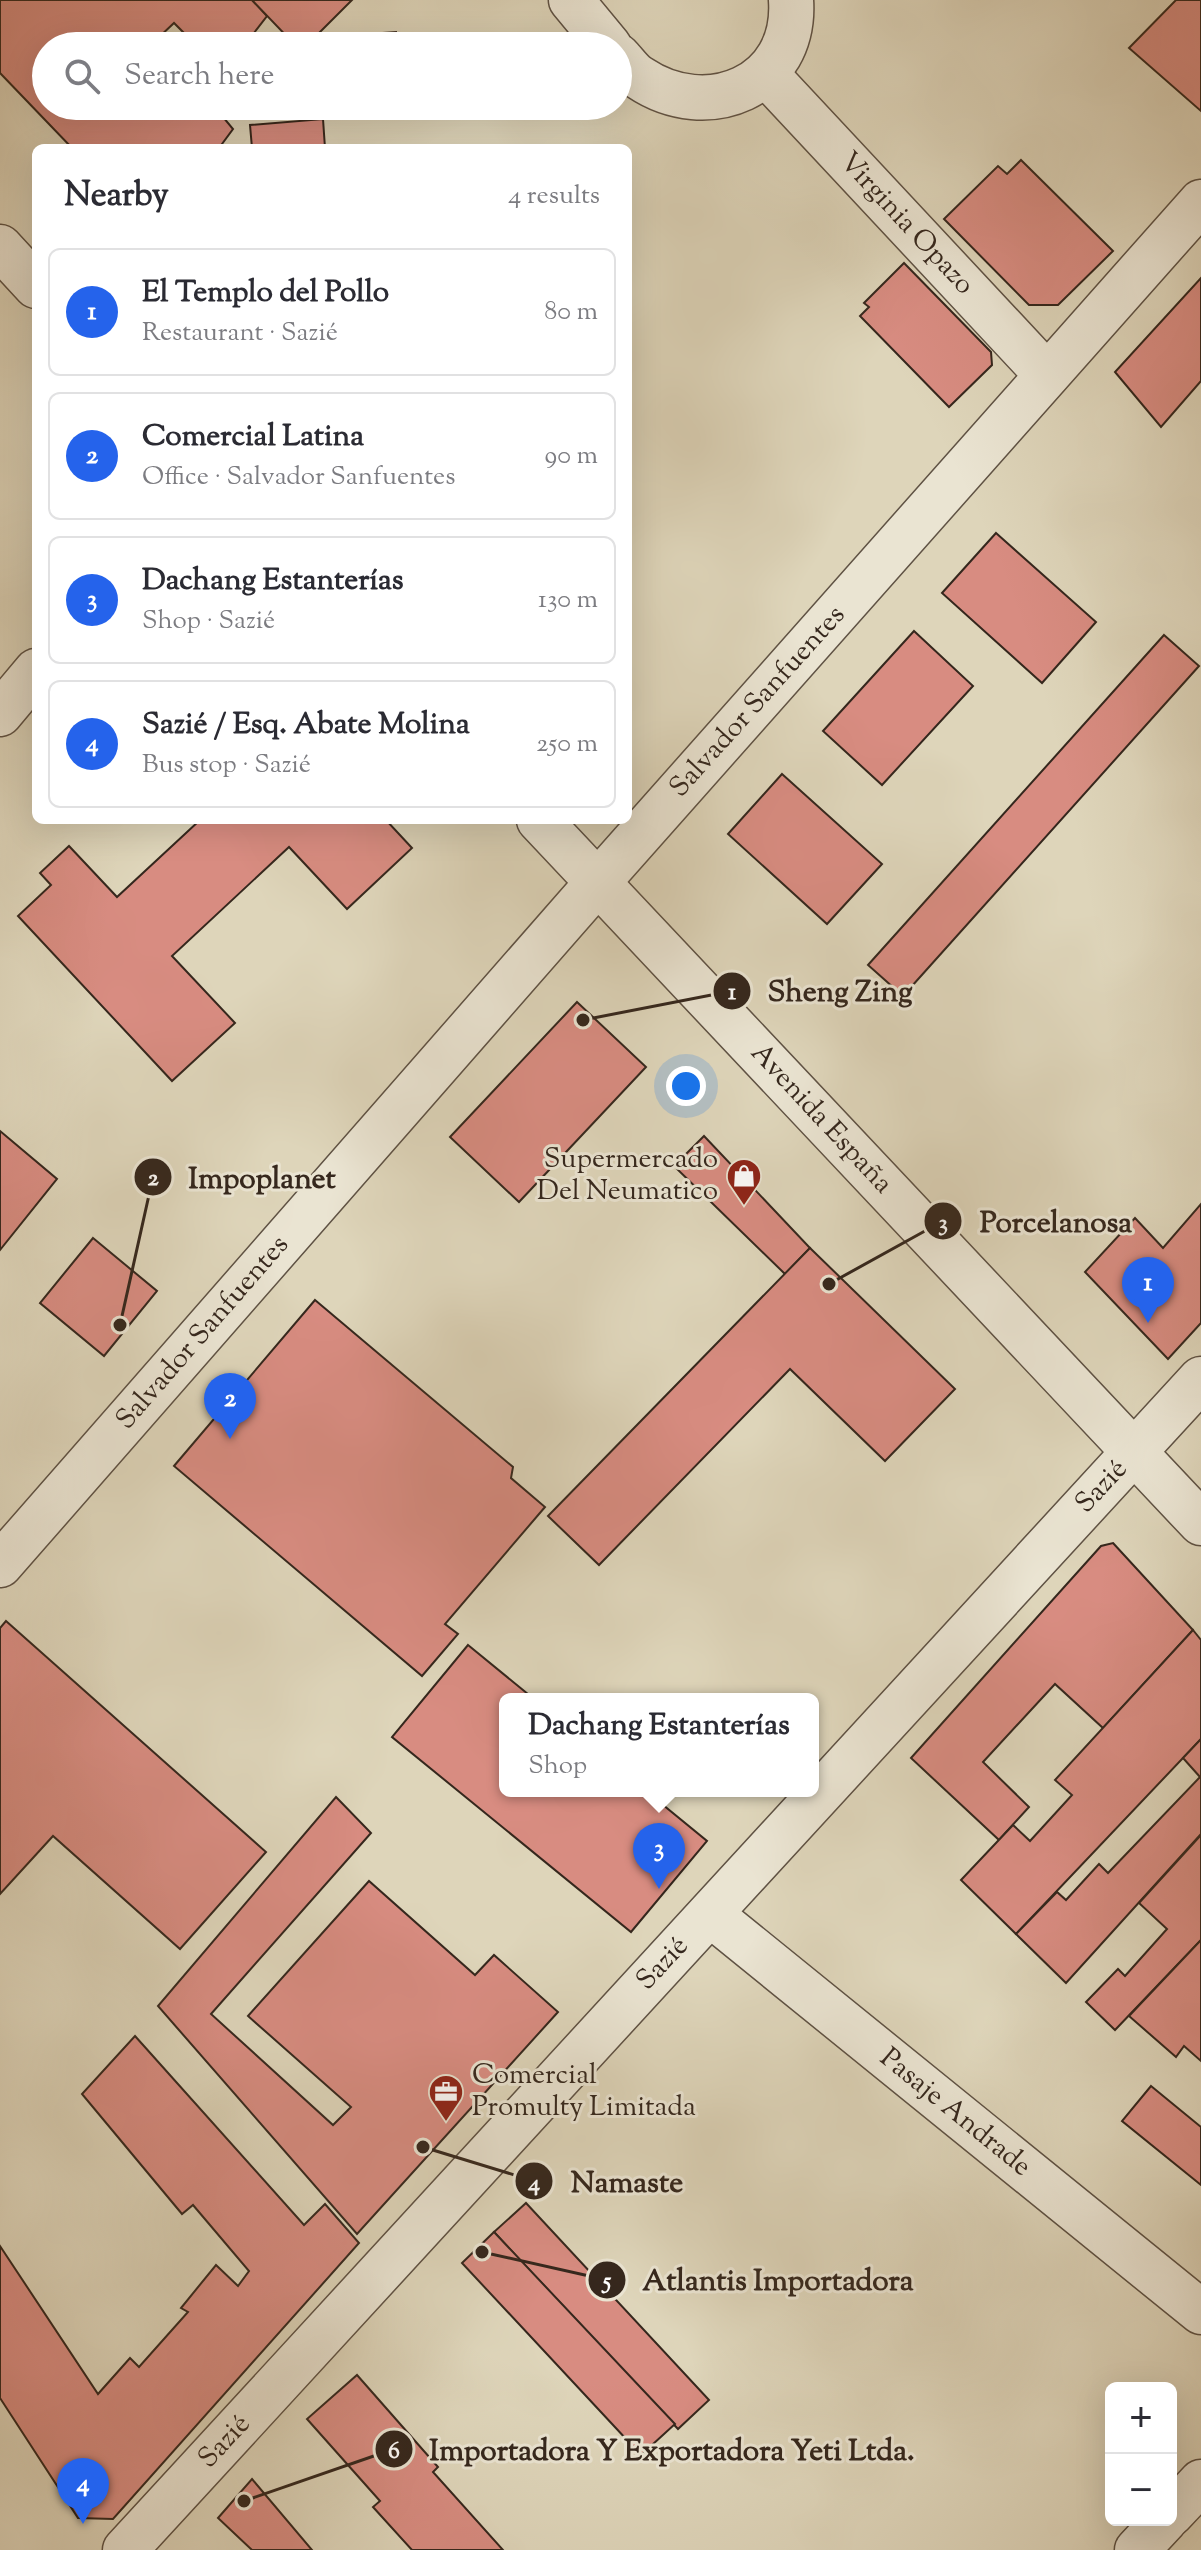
<!DOCTYPE html>
<html lang="en">
<head>
<meta charset="utf-8">
<style>
  :root { --surface:#fff; --page:#f2f2f3; --text:#2b2b33; --muted:#7c7c81; --line:#e1e1e2; --accent:#2563eb }
  body { margin:0; font-family:"Sorts Mill Goudy",serif; background:var(--page); color:var(--text) }
  .controls { position:absolute; right:24px; bottom:24px; display:grid; overflow:hidden; border-radius:12px; box-shadow:0 8px 32px #0002 }
  .controls button { width:72px; height:72px; display:grid; place-items:center; padding:0; border:0; border-bottom:2px solid var(--line); background:var(--surface); color:var(--text); font:40px sans-serif }
  .you { position:absolute; left:686px; top:1086px; width:28px; height:28px; margin:-20px; border:6px solid #fff; border-radius:50%; background:#1a73e8; box-shadow:0 0 0 12px #1a73e833 }
  .badge { display:grid; place-items:center; width:52px; height:52px; border-radius:50%; background:var(--accent); color:#fff; font-size:26px; font-weight:700 }
  .pin { position:absolute; translate:-50% -66px; filter:drop-shadow(0 2px 4px #0008) }
  .pin::after { content:''; position:absolute; top:42px; width:28px; height:24px; background:inherit; clip-path:polygon(0 0,100% 0,50% 100%) }
  .popup { position:absolute; left:499px; top:1693px; width:320px; height:104px; box-sizing:border-box; display:grid; place-content:center; border-radius:12px; background:var(--surface); filter:drop-shadow(0 2px 6px #0005); font-size:26px; white-space:nowrap; color:var(--muted) }
  .popup b { font-size:30px; color:var(--text) }
  .popup::after { content:''; position:absolute; left:50%; top:100%; margin-left:-16px; border:16px solid transparent; border-top-color:var(--surface) }
  .list { margin:0; padding:0; list-style:none }
  h2 { display:flex; justify-content:space-between; align-items:center; height:104px; margin:0; padding:0 32px; font-size:34px }
  h2 small { font-size:26px; font-weight:400; color:var(--muted) }
  .list li { display:grid; grid-template-columns:52px 1fr auto; gap:24px; align-items:center; box-sizing:border-box; height:128px; margin:0 16px 16px; padding:0 16px; border:2px solid var(--line); border-radius:12px }
  .list b { display:block; font-size:30px; white-space:nowrap }
  .list p { margin:0; font-size:26px; white-space:nowrap; color:var(--muted) }
  .list em { font-size:26px; font-style:normal; color:var(--muted) }
  .icon { flex:none; width:44px; height:44px; fill:none; stroke:currentColor; stroke-width:2; stroke-linecap:round; stroke-linejoin:round }
  .map { position:relative; flex:none; width:1201px; height:2550px; overflow:hidden }
  .search { position:absolute; background:var(--surface); box-shadow:0 8px 32px #0002; left:32px; top:32px; width:600px; height:88px; display:flex; align-items:center; gap:20px; box-sizing:border-box; padding:0 28px; border-radius:44px; color:var(--muted); font-size:30px }
  .panel { position:absolute; background:var(--surface); box-shadow:0 8px 32px #0002; left:32px; top:144px; width:600px; height:680px; border-radius:12px }
  .map>svg:first-child { display:block }
</style>
</head>
<body>
<div class="map">
<svg width="1201" height="2550" viewBox="0 0 1201 2550">
  <rect width="100%" height="100%" fill="#ded5ba"/>
  <filter id="stains"><feTurbulence type="fractalNoise" baseFrequency=".0025" numOctaves="4"/><feColorMatrix values="0 0 0 0 .2 0 0 0 0 .09 0 0 0 0 .02 0 0 0 .5 -.17"/></filter>
  <radialGradient id="worn" r=".72"><stop offset=".6" stop-color="#630" stop-opacity="0"/><stop offset="1" stop-color="#630" stop-opacity=".3"/></radialGradient>
  <!-- building -->
  <g fill="#d88c81" stroke="#35271d" stroke-width="2">
    <polygon points="0,0 252,0 267,16 244,46 197,46 174,23 157,39 163,46 46,46 46,106 214,106 233,129 219,148 72,148 0,73"/>
    <polygon points="252,0 352,0 306,46 296,46"/>
    <polygon points="1176,0 1201,0 1201,111 1129,48"/>
    <polygon points="396,32 397,46 324,46 324,37"/>
    <polygon points="329,106 402,106 402,111 329,117"/>
    <polygon points="323,119 325,148 252,148 250,125"/>
    <polygon points="1021,160 1113,251 1058,305 1029,305 944,219 998,166 1007,174"/>
    <polygon points="904,263 991,352 992,365 949,407 860,316 869,307 864,303"/>
    <polygon points="1201,278 1201,381 1161,427 1115,372"/>
    <polygon points="996,533 1096,622 1042,683 942,593"/>
    <polygon points="914,631 973,686 882,785 823,731"/>
    <polygon points="1164,635 1199,666 903,996 868,965"/>
    <polygon points="782,774 882,864 827,924 728,834"/>
    <polygon points="200,820 386,820 412,848 347,909 289,847 172,956 235,1023 172,1081 18,916 51,885 40,873 69,846 117,897"/>
    <polygon points="577,1002 646,1067 519,1202 450,1137"/>
    <polygon points="0,1131 57,1179 0,1250"/>
    <polygon points="704,1136 810,1248 785,1274 674,1166"/>
    <polygon points="1201,1204 1201,1323 1168,1359 1085,1272 1135,1218 1163,1248"/>
    <polygon points="93,1238 157,1291 104,1356 40,1303"/>
    <polygon points="810,1248 955,1389 885,1461 790,1369 599,1565 548,1516"/>
    <polygon points="315,1300 513,1467 511,1478 545,1507 445,1624 458,1634 422,1676 174,1466"/>
    <polygon points="1113,1543 1193,1630 1103,1728 1055,1684 983,1762 1029,1807 999,1840 911,1758 1101,1546"/>
    <polygon points="6,1621 266,1852 180,1949 53,1836 0,1894 0,1628"/>
    <polygon points="1193,1630 1201,1640 1201,1739 1016,1934 961,1880 1013,1825 1030,1841 1072,1795 1055,1780"/>
    <polygon points="468,1645 534,1699 505,1699 505,1791 646,1791 707,1841 631,1932 392,1737"/>
    <polygon points="1201,1739 1201,1834 1066,1983 1016,1934 1057,1892 1066,1900 1099,1864 1108,1873 1200,1777 1183,1758"/>
    <polygon points="336,1797 371,1833 211,2014 333,2125 351,2107 248,2016 369,1881 475,1975 494,1955 558,2012 357,2234 158,2006"/>
    <polygon points="1201,1835 1201,1940 1115,2030 1086,2002 1118,1969 1125,1976 1167,1929 1139,1903"/>
    <polygon points="1201,1940 1201,2061 1184,2046 1176,2057 1129,2016"/>
    <polygon points="135,2036 304,2225 325,2204 359,2243 113,2519 78,2518 0,2398 0,2246 98,2394 130,2358 139,2367 188,2312 181,2308 216,2265 238,2286 249,2271 193,2205 182,2214 82,2094"/>
    <polygon points="1151,2086 1201,2127 1201,2185 1122,2121"/>
    <polygon points="526,2203 709,2400 678,2429 494,2232"/>
    <polygon points="494,2232 675,2424 641,2455 462,2263"/>
    <polygon points="357,2375 438,2467 433,2472 503,2550 412,2550 373,2507 380,2501 307,2419"/>
    <polygon points="252,2479 312,2550 252,2550 218,2518"/>
  </g>
  <g fill="none" stroke-linecap="round" stroke-linejoin="round">
    <defs>
      <g id="minor">
        <polyline points="571,0 609,46"/>
        <path d="M618,56c7,7 13,17 22,22 67,45 157,9 151,-78"/>
        <polyline points="766,74 1047,375"/>
        <polyline points="0,247 36,286"/>
        <polyline points="0,714 36,671"/>
        <polyline points="539,820 1201,1523"/>
        <polyline points="0,1565 598,882 1201,202"/>
        <polyline points="710,1914 1201,2312"/>
        <polyline points="1171,2514 1201,2482"/>
        <polyline points="125,2550 1201,1379"/>
        <polyline points="1137,2550 1165,2520"/>
      </g>
    </defs>
    <!-- minor casing -->
    <use href="#minor" stroke="#5f5244" stroke-width="47"/>
    <!-- minor -->
    <use href="#minor" stroke="#eae4d2" stroke-width="44"/>
  </g>
  <!-- icons -->
  <defs>
    <symbol id="shop-pin" viewBox="-11 -11 22 30"><path d="M0 17L-7.5 6A9.5 9.5 0 1 1 7.5 6Z" fill="#8f2418" stroke="#eae4d2"/><path d="M-5-2.5h2.3a2.7 3.5 0 0 1 5.4 0H5L5.5 6h-11ZM-1.5-2.5h3a1.5 2.3 0 0 0-3 0Z" fill="#fff"/></symbol>
    <symbol id="office-pin" viewBox="-11 -11 22 30"><path d="M0 17L-7.5 6A9.5 9.5 0 1 1 7.5 6Z" fill="#8f2418" stroke="#eae4d2"/><path d="M-6-3h4V-5.5h4V-3h4V5H-6ZM-1-4.5V-3h2v-1.5ZM-6 0V1H6V0Z" fill="#fff"/></symbol>
  </defs>
  <g fill-rule="evenodd">
    <use href="#shop-pin" x="724" y="1156" width="40" height="54"/>
    <use href="#office-pin" x="426" y="2072" width="40" height="54"/>
  </g>
  <g text-anchor="middle" dominant-baseline="central" stroke-width="6" stroke-linejoin="round" paint-order="stroke">
    <!-- street labels -->
    <g font-size="28" fill="#35271d" stroke="#eae4d2">
      <text transform="translate(906 224) rotate(47)">Virginia Opazo</text>
      <text transform="translate(758 702) rotate(-48)">Salvador Sanfuentes</text>
      <text transform="translate(821 1119) rotate(47)">Avenida España</text>
      <text transform="translate(203 1333) rotate(-49)">Salvador Sanfuentes</text>
      <text transform="translate(1102 1487) rotate(-47)">Sazié</text>
      <text transform="translate(663 1964) rotate(-47)">Sazié</text>
      <text transform="translate(955 2113) rotate(39)">Pasaje Andrade</text>
      <text transform="translate(225 2442) rotate(-47)">Sazié</text>
    </g>
    <!-- poi labels -->
    <g font-size="28" fill="#35271d" stroke="#eae4d2" text-anchor="end">
      <text x="718" y="1160">Supermercado<tspan x="718" dy="32">Del Neumatico</tspan></text>
      <text x="472" y="2076" text-anchor="start">Comercial<tspan x="472" dy="32">Promulty Limitada</tspan></text>
    </g>
  </g>
  <!-- callouts -->
  <path fill="none" stroke="#35271d" stroke-width="3" d="M583 1020L732 991M120 1325L153 1177M829 1284L943 1221M423 2147L534 2181M482 2252L607 2280M244 2501L394 2449"/>
  <g fill="#35271d" stroke="#eae4d2" stroke-width="3">
    <circle cx="583" cy="1020" r="8"/>
    <circle cx="120" cy="1325" r="8"/>
    <circle cx="829" cy="1284" r="8"/>
    <circle cx="423" cy="2147" r="8"/>
    <circle cx="482" cy="2252" r="8"/>
    <circle cx="244" cy="2501" r="8"/>
    <circle cx="732" cy="991" r="20"/>
    <circle cx="153" cy="1177" r="20"/>
    <circle cx="943" cy="1221" r="20"/>
    <circle cx="534" cy="2181" r="20"/>
    <circle cx="607" cy="2280" r="20"/>
    <circle cx="394" cy="2449" r="20"/>
  </g>
  <g font-size="24" text-anchor="middle" font-weight="bold" fill="#fff">
    <text x="732" y="999">1</text>
    <text x="153" y="1185">2</text>
    <text x="943" y="1230">3</text>
    <text x="534" y="2190">4</text>
    <text x="607" y="2288">5</text>
    <text x="394" y="2458">6</text>
  </g>
  <g font-size="30" text-anchor="middle" font-weight="bold" fill="#35271d" stroke="#eae4d2" stroke-width="6" stroke-linejoin="round" paint-order="stroke">
    <text x="840" y="1001">Sheng Zing</text>
    <text x="262" y="1188">Impoplanet</text>
    <text x="1056" y="1232">Porcelanosa</text>
    <text x="627" y="2192">Namaste</text>
    <text x="778" y="2290">Atlantis Importadora</text>
    <text x="672" y="2460">Importadora Y Exportadora Yeti Ltda.</text>
  </g>
  <rect width="100%" height="100%" filter="url(#stains)"/>
  <rect width="100%" height="100%" fill="url(#worn)"/>
</svg>
<div class="controls">
<button>+</button>
<button>−</button>
</div>
<div class="you"></div>
<div class="pin badge" style="left:1148px;top:1323px">1</div>
<div class="pin badge" style="left:230px;top:1439px">2</div>
<div class="pin badge" style="left:659px;top:1889px">3</div>
<div class="popup"><b>Dachang Estanterías</b>Shop</div>
<div class="pin badge" style="left:83px;top:2524px">4</div>
<div class="search"><svg class="icon" aria-label="search" viewBox="0 0 24 24"><circle cx="10" cy="10" r="6"/><path d="M15 15l6 6"/></svg>Search here</div>
<section class="panel">
<h2>Nearby<small>4 results</small></h2>
<ul class="list">
<li><span class="badge">1</span><div><b>El Templo del Pollo</b><p>Restaurant · Sazié</p></div><em>80 m</em></li>
<li><span class="badge">2</span><div><b>Comercial Latina</b><p>Office · Salvador Sanfuentes</p></div><em>90 m</em></li>
<li><span class="badge">3</span><div><b>Dachang Estanterías</b><p>Shop · Sazié</p></div><em>130 m</em></li>
<li><span class="badge">4</span><div><b>Sazié / Esq. Abate Molina</b><p>Bus stop · Sazié</p></div><em>250 m</em></li>
</ul>
</section>
</div>
</body>
</html>
